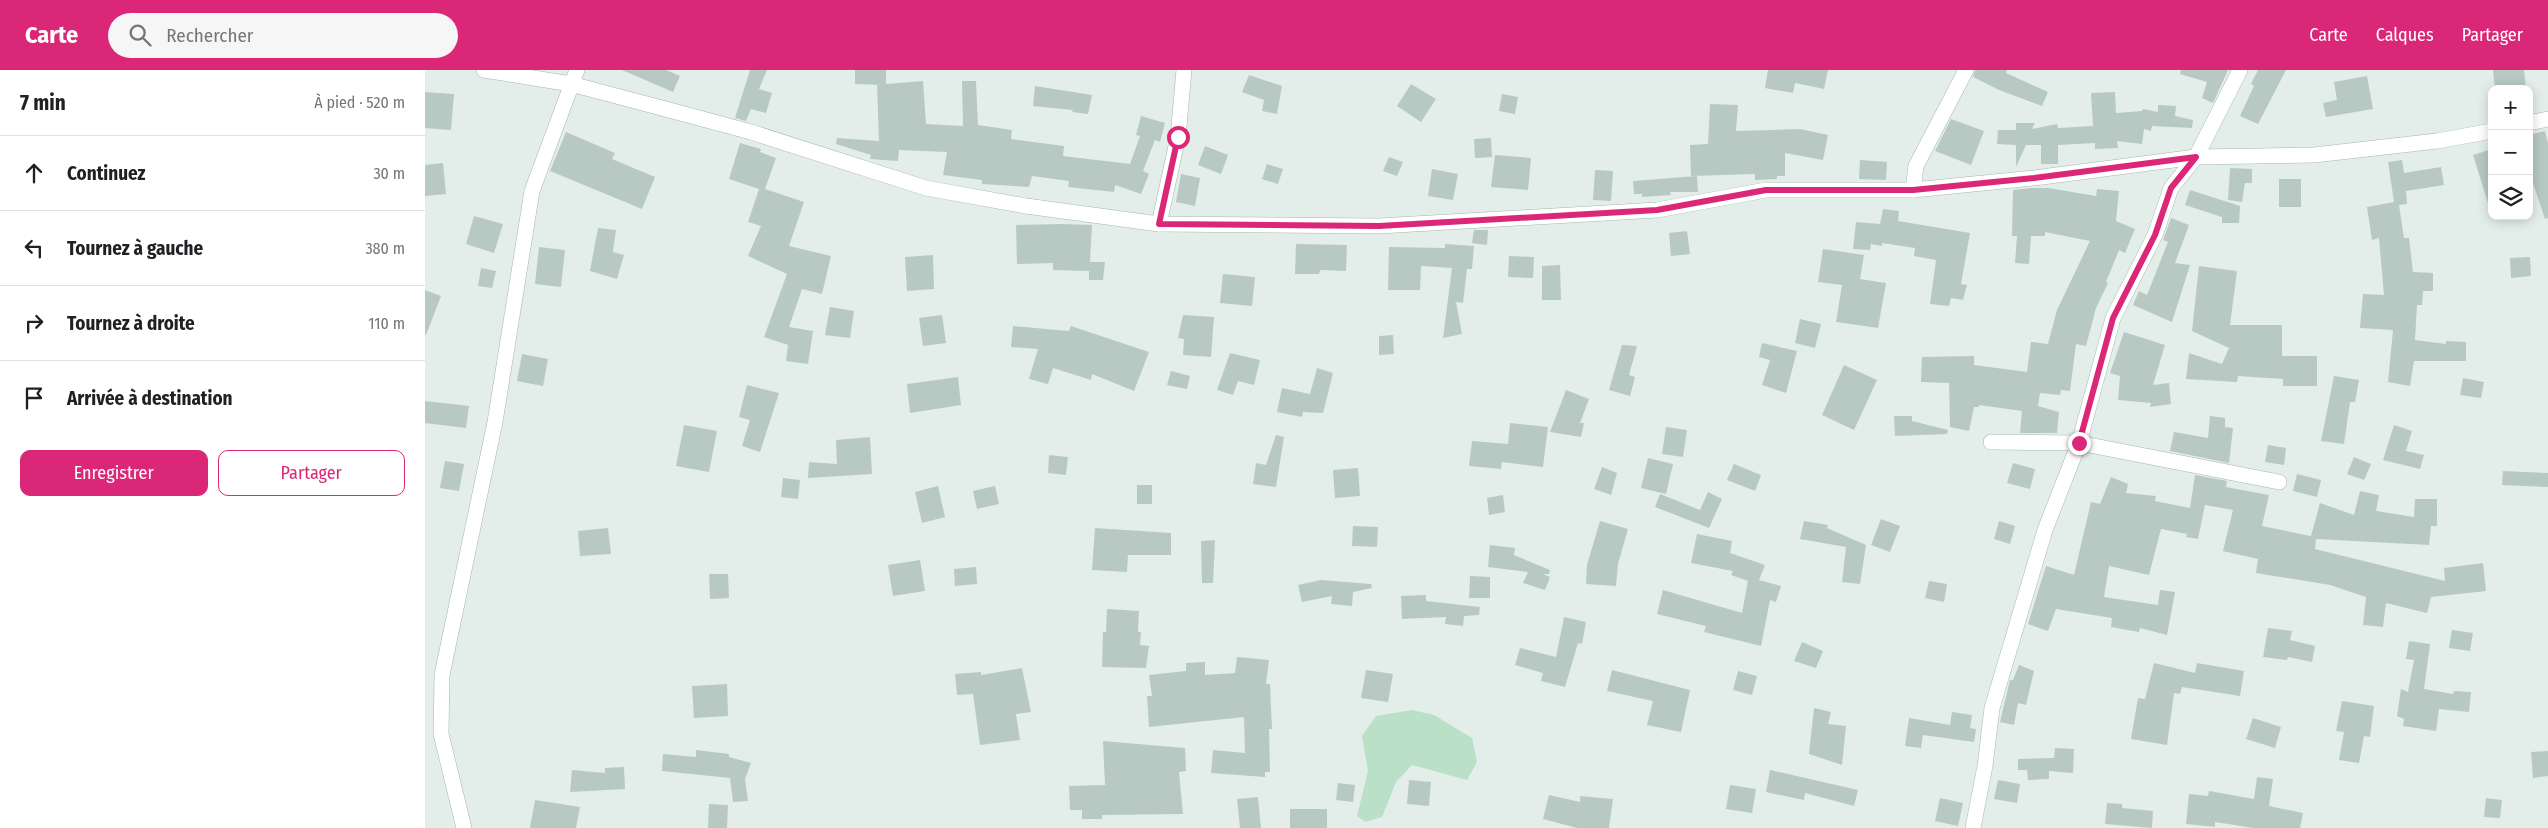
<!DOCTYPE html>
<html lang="fr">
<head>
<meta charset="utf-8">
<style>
  :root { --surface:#fff; --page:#f6f6f6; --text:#202124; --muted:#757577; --line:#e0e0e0; --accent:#db2777 }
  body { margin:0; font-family:"Fira Sans Condensed",sans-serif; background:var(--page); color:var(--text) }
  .controls { position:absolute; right:15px; top:15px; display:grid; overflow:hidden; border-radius:10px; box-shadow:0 2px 12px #0003 }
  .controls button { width:45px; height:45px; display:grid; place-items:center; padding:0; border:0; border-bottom:1px solid var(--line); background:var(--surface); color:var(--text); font:25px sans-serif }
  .stop { position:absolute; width:15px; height:15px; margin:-11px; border:4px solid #db2777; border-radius:50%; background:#fff }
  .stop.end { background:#db2777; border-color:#fff; box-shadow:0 1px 5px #0008 }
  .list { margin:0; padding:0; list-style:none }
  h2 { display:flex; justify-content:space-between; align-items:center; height:65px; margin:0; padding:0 20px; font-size:21px }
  h2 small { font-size:16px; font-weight:400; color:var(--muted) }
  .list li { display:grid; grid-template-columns:32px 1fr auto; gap:15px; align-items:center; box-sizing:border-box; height:75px; padding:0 20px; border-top:1px solid var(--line) }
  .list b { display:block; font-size:19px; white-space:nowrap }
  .list em { font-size:16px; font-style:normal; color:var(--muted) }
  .actions { display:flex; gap:10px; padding:15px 20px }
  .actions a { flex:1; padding:11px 0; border:1px solid var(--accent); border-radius:10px; text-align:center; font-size:18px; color:var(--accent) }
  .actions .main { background:var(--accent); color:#fff }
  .icon { flex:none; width:28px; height:28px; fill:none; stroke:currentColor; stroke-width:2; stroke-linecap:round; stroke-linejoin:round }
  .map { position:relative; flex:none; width:2123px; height:758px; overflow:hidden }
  header { display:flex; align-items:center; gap:30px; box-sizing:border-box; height:70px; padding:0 25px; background:var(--accent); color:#fff }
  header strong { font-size:24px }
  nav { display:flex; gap:28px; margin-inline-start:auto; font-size:18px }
  .search { width:350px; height:45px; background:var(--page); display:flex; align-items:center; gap:12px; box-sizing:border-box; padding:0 18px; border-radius:28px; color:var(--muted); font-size:19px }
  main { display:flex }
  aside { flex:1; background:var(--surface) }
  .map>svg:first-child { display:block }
</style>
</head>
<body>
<header>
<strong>Carte</strong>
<div class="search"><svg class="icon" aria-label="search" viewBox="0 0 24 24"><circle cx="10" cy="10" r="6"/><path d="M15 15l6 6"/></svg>Rechercher</div>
<nav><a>Carte</a><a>Calques</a><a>Partager</a></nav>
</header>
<main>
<aside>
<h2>7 min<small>À pied · 520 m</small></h2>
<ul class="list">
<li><svg class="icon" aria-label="ahead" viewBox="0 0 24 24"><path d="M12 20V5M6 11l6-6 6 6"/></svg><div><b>Continuez</b></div><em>30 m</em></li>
<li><svg class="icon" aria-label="left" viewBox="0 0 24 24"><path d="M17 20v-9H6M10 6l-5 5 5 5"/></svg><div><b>Tournez à gauche</b></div><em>380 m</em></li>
<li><svg class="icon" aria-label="right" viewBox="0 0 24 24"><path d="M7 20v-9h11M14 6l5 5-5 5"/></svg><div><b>Tournez à droite</b></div><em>110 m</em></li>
<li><svg class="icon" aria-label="arrive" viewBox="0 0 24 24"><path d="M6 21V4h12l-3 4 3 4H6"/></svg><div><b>Arrivée à destination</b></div></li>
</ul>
<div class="actions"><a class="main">Enregistrer</a><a>Partager</a></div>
</aside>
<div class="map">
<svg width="2123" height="758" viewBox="0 0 2123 758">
  <rect width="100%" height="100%" fill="#e3eeea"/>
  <!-- green -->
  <polygon fill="#bae1c7" points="987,640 1009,645 1047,668 1052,692 1042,710 987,695 971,712 957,747 940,752 932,746 943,701 937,666 951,646"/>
  <!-- building -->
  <g fill="#b8c9c3">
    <polygon points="197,0 241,0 255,6 248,22"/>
    <polygon points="325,0 342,0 334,19 347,23 341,43 326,39 321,51 310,48"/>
    <polygon points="430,0 461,0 461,14 498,11 501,54 538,56 537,11 551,11 553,55 587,60 586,69 639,76 638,86 705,94 715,66 711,65 716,46 740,53 735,72 730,70 718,101 724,104 716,124 690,115 689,122 643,117 644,111 607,106 604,117 557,114 557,110 518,105 522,82 474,80 473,91 445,89 446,85 411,74 412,68 454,71 452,15 457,15 430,14"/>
    <polygon points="1343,0 1403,0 1399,19 1370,13 1368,23 1340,18"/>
    <polygon points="1550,0 1582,0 1581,3 1623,22 1617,36 1574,20 1548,7"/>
    <polygon points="1756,0 1803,0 1788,33 1777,28 1782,12 1755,4"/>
    <polygon points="1833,0 1861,0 1833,54 1815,46 1829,16 1826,14"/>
    <polygon points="2068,0 2099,0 2101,19 2070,19"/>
    <polygon points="824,5 857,16 852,44 837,41 839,30 817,22"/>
    <polygon points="1942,6 1948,39 1901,47 1898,33 1912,30 1909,12"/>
    <polygon points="986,14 1011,29 996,52 972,36"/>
    <polygon points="610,16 667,25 663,44 647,42 648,40 608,36"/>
    <polygon points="0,22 29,24 26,60 0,58"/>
    <polygon points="1690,22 1691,43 1717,41 1718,39 1733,42 1733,35 1751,36 1750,46 1768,50 1767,58 1727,56 1726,61 1719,59 1717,74 1692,71 1693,78 1670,79 1670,73 1633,75 1633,94 1616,94 1616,75 1601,75 1591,97 1591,75 1572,74 1573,60 1591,60 1591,53 1610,53 1607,59 1632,54 1633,58 1668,56 1666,23"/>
    <polygon points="1077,24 1093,27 1090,44 1074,41"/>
    <polygon points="1285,34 1313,35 1311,61 1375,59 1403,65 1398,90 1360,83 1360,106 1352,106 1352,109 1330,110 1330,104 1266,106 1265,75 1283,74"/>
    <polygon points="1526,49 1559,61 1546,95 1510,81"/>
    <polygon points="2120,61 2123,73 2123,148 2120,149 2104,101 2104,65"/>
    <polygon points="141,62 190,83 187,89 230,107 217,139 125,101"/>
    <polygon points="1066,68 1067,87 1050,88 1049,69"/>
    <polygon points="315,73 336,79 335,82 351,88 340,119 379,132 364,176 406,186 397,224 377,219 364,257 388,261 383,294 361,291 363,275 339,267 362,204 323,186 336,156 323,152 334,119 304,109"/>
    <polygon points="780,76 803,85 796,104 773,95"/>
    <polygon points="2067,79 2067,133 2063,133 2048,85"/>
    <polygon points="1070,85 1106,88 1103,120 1066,117"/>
    <polygon points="964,87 978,92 972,106 958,101"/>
    <polygon points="1435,90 1462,92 1461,110 1434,109"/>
    <polygon points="1977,90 1979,103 2016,97 2019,115 1981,121 1982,134 1974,135 1979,168 1984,168 1988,202 2008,203 2008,221 1998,221 1997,235 1992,235 1990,270 2021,274 2021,271 2041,272 2041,291 1989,291 1985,316 1963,312 1968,260 1935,258 1938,224 1959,225 1954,168 1947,170 1942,137 1969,132 1963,92"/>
    <polygon points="18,93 21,124 0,126 0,95"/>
    <polygon points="842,94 858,99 853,114 837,109"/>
    <polygon points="1805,98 1827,99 1827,113 1820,113 1817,132 1803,130"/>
    <polygon points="1007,99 1033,104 1028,130 1003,126"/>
    <polygon points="1170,100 1188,101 1186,131 1168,130"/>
    <polygon points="756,104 775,108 770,136 751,132"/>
    <polygon points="1272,106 1273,122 1245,122 1246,125 1217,127 1217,124 1209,124 1208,111"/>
    <rect x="1854" y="109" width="22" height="28"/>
    <polygon points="1605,118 1623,118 1671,126 1672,119 1694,121 1691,151 1710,159 1700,183 1694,180 1681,212 1683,213 1671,238 1661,276 1651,274 1645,321 1636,320 1635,325 1615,323 1613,336 1634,342 1632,363 1595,363 1597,341 1554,335 1554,337 1549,337 1544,361 1525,357 1524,313 1496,312 1497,287 1549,286 1549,295 1602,302 1606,272 1623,274 1632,240 1665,171 1620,162 1620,166 1606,166 1604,194 1590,193 1592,166 1587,166 1588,120"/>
    <polygon points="1765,120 1815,136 1814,153 1797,153 1797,147 1760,135"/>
    <polygon points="1458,139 1474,141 1473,151 1545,163 1536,214 1542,215 1538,230 1526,228 1524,236 1505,234 1511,190 1489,186 1490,178 1457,173 1457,176 1446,174 1445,180 1428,179 1431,152 1455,154"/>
    <polygon points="49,146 78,154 69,183 41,174"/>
    <polygon points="1746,148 1764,155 1750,193 1765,195 1747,252 1708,235 1714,221 1722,225 1743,172 1738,170"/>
    <polygon points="636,154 667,155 665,192 680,192 678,210 664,210 664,201 628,200 628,193 592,194 591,155"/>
    <polygon points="173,158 191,160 188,182 199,185 192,209 165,201"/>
    <polygon points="1049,160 1063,160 1062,175 1047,173"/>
    <polygon points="1262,161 1265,184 1246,186 1244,163"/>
    <polygon points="871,174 922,175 921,201 895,200 894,204 870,204"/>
    <polygon points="1020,174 1049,176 1047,199 1042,199 1038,233 1031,232 1037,264 1018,268 1027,198 996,196 995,220 963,220 964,177 1020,178"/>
    <polygon points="114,177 140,180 136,217 110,214"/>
    <polygon points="1398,179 1439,185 1435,209 1461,213 1453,258 1411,252 1417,215 1393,212"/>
    <polygon points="508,185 509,219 482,221 480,187"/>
    <polygon points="1084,186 1109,187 1108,208 1083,207"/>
    <polygon points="2105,187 2106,206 2086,208 2085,188"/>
    <polygon points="1135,195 1136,230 1117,230 1117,196"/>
    <polygon points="1774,196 1812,201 1805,255 1857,255 1857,286 1892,286 1892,316 1858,316 1858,309 1813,306 1812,312 1761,309 1764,283 1797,294 1804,278 1767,261"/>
    <polygon points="56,198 71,201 67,218 53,216"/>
    <polygon points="798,204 830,207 827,236 795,233"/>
    <polygon points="0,220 16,226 1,265 0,265"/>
    <polygon points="405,237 429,241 425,268 400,265"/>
    <polygon points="517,245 521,273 498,276 494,248"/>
    <polygon points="758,245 789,247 786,287 758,285 759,269 753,268"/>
    <polygon points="1375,249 1396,254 1390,278 1370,273"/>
    <polygon points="588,256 644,261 646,256 724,282 709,321 667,304 666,310 628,298 623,314 604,309 613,279 586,277"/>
    <polygon points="1699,262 1740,275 1728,315 1744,313 1746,334 1725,337 1726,333 1693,330 1695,306 1685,303"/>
    <polygon points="968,265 969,284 954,285 954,266"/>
    <polygon points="1337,273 1372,281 1361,323 1337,315 1345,290 1334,287"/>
    <polygon points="1197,275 1212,276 1204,305 1210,307 1205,326 1184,320"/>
    <polygon points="805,283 835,290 829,315 813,311 808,325 792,320"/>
    <polygon points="97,284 123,289 118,316 92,311"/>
    <polygon points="1419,295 1452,310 1429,360 1397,345"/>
    <polygon points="892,298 908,303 898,343 878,342 877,347 852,342 857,318 885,324"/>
    <polygon points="746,301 765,306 762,319 742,315"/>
    <polygon points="1909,306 1934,310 1930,332 1925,332 1919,374 1896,371"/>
    <polygon points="533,307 536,335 485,343 482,314"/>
    <polygon points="2038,308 2059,312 2056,328 2035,325"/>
    <polygon points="322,315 354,323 335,382 317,376 325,350 314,347"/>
    <polygon points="1141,320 1164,329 1155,353 1159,353 1156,367 1125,362"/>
    <polygon points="0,331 44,336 41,358 0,353"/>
    <polygon points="1469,346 1487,346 1487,351 1523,360 1522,364 1470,366"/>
    <polygon points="1785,346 1800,348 1800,357 1808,358 1804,393 1745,381 1749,362 1783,368"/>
    <polygon points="1085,353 1123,357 1118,397 1077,392 1076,399 1044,396 1047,371 1083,374"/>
    <polygon points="259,355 292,361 284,402 251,396"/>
    <polygon points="1969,355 1987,361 1981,381 1999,385 1995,399 1958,390"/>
    <polygon points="1241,357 1262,360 1258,387 1237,384"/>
    <polygon points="851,365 859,367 851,417 828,414 831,393 841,395"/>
    <polygon points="445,367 447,404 383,408 384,392 412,394 411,370"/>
    <polygon points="1843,375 1861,378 1859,395 1840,392"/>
    <polygon points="624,385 643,387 641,405 623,403"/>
    <polygon points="1929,387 1946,394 1939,410 1922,404"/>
    <polygon points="1223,388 1248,394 1241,424 1216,418"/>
    <polygon points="20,391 39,394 34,421 15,418"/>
    <polygon points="1588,393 1610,399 1605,419 1582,413"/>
    <polygon points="1309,394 1336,405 1330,421 1302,410"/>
    <polygon points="1177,397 1192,403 1186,425 1169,419"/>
    <polygon points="933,398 935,426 910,428 908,400"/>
    <polygon points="2078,401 2123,403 2123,417 2077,415"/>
    <polygon points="1872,404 1896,410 1892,427 1868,421"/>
    <polygon points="1770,405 1802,411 1801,417 1844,425 1837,456 1886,466 1895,433 1929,445 1935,421 1954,425 1951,441 1989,447 1990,429 2012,429 2012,456 2006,456 2004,475 1891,469 1890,479 2020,511 2019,498 2058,493 2061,521 2006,527 2002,543 1961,533 1958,557 1938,555 1941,527 1905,515 1831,503 1833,489 1798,481 1808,440 1780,435 1773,469 1761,467 1762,464 1736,459 1724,505 1684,496 1679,527 1733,535 1735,520 1750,522 1742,565 1715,558 1714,562 1686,557 1687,548 1631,539 1623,561 1603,554 1621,496 1649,505 1666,432 1675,434 1686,407 1703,414 1701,423 1731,426 1730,431 1765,438"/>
    <polygon points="358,408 375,410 373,429 356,427"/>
    <rect x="712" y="415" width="15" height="19"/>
    <polygon points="513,416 520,447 497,453 490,422"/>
    <polygon points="570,416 574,434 552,439 548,421"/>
    <polygon points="1283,422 1297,429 1284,458 1230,437 1235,424 1275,440"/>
    <polygon points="1078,425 1080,442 1064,445 1062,428"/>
    <polygon points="1456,449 1475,456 1465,482 1446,475"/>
    <polygon points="1175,451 1203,459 1193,494 1191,516 1161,514 1162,495"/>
    <polygon points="1379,451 1403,455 1402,458 1441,475 1435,514 1417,512 1421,477 1375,469"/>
    <polygon points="1574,451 1590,456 1585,474 1569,469"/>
    <polygon points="928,456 953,457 952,477 927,476"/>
    <polygon points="183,458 186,484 155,486 153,461"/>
    <polygon points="670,458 746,463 746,485 703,485 702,502 667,500"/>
    <polygon points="1272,464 1307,471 1305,483 1340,495 1334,510 1356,516 1351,532 1345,530 1336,576 1279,562 1281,556 1232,544 1238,520 1317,543 1323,511 1306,505 1308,501 1266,493"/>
    <polygon points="790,470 788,513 777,513 776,471"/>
    <polygon points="1065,475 1090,478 1089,485 1125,500 1124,504 1118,504 1125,507 1120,520 1098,513 1103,502 1063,497"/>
    <polygon points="495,490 500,521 468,526 463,495"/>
    <polygon points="551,497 552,514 530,516 529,499"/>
    <polygon points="284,504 303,504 304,528 285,529"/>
    <polygon points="1045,506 1065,507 1065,528 1044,528"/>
    <polygon points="896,510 946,514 947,518 928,522 927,536 906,534 907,526 877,532 873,515"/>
    <polygon points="1504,511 1522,514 1519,532 1500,528"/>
    <polygon points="1001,525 1001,531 1055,537 1054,545 1039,546 1038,556 1020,554 1021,547 977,549 976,526"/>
    <polygon points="682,539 714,541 713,562 716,562 715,575 724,576 721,598 677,597 678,562 681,562"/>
    <polygon points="1139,547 1161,552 1157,574 1153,573 1140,617 1116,611 1118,603 1090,595 1095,578 1131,587"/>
    <polygon points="1843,558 1867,561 1865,570 1890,576 1887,592 1863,587 1862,590 1838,587"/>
    <polygon points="2027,560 2048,563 2045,581 2024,578"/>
    <polygon points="1984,571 2005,574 1999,619 2028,624 2029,621 2046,622 2044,642 2014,639 2011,661 1978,656 1979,649 1972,646 1976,619 1983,622 1989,590 1981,589"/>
    <polygon points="1377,572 1398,581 1391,598 1369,591"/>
    <polygon points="812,587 844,590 841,614 845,614 847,659 844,659 845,702 840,702 840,707 786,703 788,680 820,683 819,647 724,657 722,626 727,626 724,605 761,601 761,593 780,592 780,605 810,603"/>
    <polygon points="1729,593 1770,603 1772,593 1819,601 1815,626 1757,617 1755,624 1749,623 1742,675 1706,669 1713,628 1720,629"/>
    <polygon points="1594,595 1609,601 1601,635 1593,633 1589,655 1575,652 1585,610 1588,610"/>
    <polygon points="597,598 606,642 591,644 595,670 555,675 548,624 532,625 530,604 556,602 556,605"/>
    <polygon points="941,600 968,604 963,632 936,628"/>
    <polygon points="1187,600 1265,620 1256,662 1222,655 1228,631 1182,621"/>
    <polygon points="1313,601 1332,606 1327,625 1308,620"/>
    <polygon points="302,614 303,646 269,648 267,616"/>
    <polygon points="1917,631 1949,636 1945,667 1939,666 1934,693 1914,690 1919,662 1911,661"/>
    <polygon points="1389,638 1406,642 1403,654 1421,656 1417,695 1384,684"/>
    <polygon points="1527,642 1547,645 1545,658 1551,659 1549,672 1498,665 1496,678 1480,676 1484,648 1525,655"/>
    <polygon points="1828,648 1856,657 1850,678 1821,669"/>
    <polygon points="678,671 760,678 761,701 754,702 758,744 677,745 677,749 657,749 657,740 645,740 644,716 680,715"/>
    <polygon points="1630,678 1649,679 1648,703 1624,701 1624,709 1603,710 1602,700 1593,700 1593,689 1629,688"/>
    <polygon points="271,680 304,684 304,687 326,693 320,709 323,731 308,732 305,708 237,701 238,684 271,687"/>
    <polygon points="2123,681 2123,706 2108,708 2106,682"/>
    <polygon points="199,697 200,719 145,722 147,700 180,703 180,698"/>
    <polygon points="1345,700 1433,720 1429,736 1380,723 1379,730 1341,722"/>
    <polygon points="1832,707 1848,709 1844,736 1878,743 1875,758 1828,758 1790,752 1790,757 1761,754 1764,724 1783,726 1784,721 1829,729"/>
    <polygon points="984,710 1006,712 1004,736 982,734"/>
    <polygon points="1573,710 1595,714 1592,733 1569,729"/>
    <polygon points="913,713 930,715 928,732 911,730"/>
    <polygon points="1305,715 1331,719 1327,743 1301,739"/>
    <polygon points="1124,725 1155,732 1155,726 1188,729 1184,758 1152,758 1118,749"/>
    <polygon points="833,727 836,758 815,758 812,729"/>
    <polygon points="1515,728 1538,733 1533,756 1510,751"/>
    <polygon points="2061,728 2077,730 2075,748 2059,747"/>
    <polygon points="110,730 155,737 151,758 105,758"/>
    <polygon points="1682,733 1697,734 1697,738 1728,741 1727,758 1680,754"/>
    <polygon points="284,734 303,735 302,758 283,758"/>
    <rect x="865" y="739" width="37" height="19"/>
  </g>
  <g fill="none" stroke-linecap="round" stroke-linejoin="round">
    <defs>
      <g id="minor">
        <polyline points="59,0 146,14 248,41 326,62 501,118 601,136 734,154 954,156 1232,140 1341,120 1488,120 1609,108 1771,87 1889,85 2012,71 2067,61"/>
        <polyline points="2104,53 2123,49"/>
        <polyline points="1488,120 1491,96 1541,0"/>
        <polyline points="734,154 753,67 759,0"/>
        <polyline points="1566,372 1654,373 1854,412"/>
        <polyline points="39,758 16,664 17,605 70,352 107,121 152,0"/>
        <polyline points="1548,758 1560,696 1567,638 1620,460 1654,373 1688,248 1730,165 1746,118 1771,87 1815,0"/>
      </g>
    </defs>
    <!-- minor casing -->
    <use href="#minor" stroke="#a5b7b2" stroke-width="16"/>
    <!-- minor -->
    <use href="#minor" stroke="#fff" stroke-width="15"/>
  </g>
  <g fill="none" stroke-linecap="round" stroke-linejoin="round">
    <!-- route -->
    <polyline stroke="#db2777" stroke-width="6" points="753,67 734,154 954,156 1232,140 1341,120 1488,120 1609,108 1771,87 1746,118 1730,165 1688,248 1654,373"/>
  </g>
</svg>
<div class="controls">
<button>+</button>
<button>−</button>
<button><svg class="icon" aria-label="layers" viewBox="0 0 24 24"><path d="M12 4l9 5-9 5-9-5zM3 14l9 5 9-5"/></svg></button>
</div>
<div class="stop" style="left:753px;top:67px"></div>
<div class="stop end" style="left:1654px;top:373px"></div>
</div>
</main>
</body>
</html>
